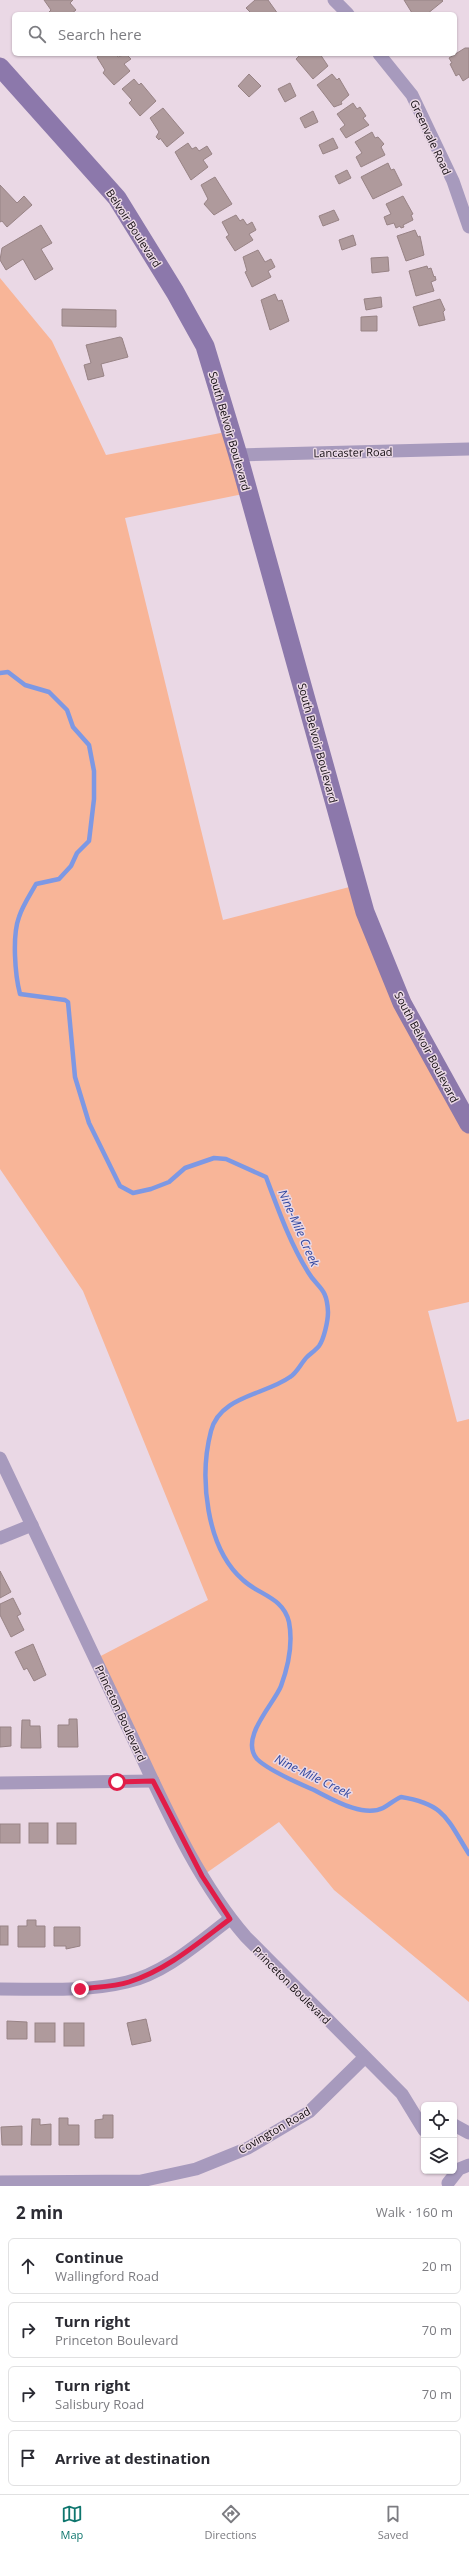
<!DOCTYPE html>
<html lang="en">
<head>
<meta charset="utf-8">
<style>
  :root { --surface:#fff; --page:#f7f7f7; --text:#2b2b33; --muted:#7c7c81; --line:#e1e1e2; --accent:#0f766e }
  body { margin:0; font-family:"Open Sans",sans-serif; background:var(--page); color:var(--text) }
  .controls { position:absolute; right:12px; bottom:12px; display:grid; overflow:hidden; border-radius:6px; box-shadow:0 1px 3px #0004 }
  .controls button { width:36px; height:36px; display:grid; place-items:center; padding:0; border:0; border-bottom:1px solid var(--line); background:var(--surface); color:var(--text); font:20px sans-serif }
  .stop { position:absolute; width:12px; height:12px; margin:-9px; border:3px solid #e11d48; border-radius:50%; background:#fff }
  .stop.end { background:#e11d48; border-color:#fff; box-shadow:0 1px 4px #0008 }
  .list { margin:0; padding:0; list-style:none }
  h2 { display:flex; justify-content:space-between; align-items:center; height:52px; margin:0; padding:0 16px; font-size:17px }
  h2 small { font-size:13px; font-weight:400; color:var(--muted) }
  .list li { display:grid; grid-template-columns:26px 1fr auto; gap:12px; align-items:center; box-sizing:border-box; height:56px; margin:0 8px 8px; padding:0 8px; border:1px solid var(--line); border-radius:6px }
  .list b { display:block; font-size:15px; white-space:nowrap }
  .list p { margin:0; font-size:13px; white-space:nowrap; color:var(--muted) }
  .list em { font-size:13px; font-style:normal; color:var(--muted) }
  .icon { flex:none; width:22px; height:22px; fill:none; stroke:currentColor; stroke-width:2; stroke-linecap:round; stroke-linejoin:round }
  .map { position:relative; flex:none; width:469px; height:2186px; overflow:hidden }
  .search { position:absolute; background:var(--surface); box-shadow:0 1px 3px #0004; left:12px; right:12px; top:12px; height:44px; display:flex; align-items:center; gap:10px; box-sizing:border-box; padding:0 14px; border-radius:6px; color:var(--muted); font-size:15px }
  .sheet { height:308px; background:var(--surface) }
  nav { display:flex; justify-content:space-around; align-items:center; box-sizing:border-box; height:56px; border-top:1px solid var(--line); background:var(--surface); font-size:11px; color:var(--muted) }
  nav a { display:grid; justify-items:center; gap:2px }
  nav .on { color:var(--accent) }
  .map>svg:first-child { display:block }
</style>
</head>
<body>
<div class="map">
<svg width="469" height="2186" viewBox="0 0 469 2186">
  <rect width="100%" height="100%" fill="#ead8e5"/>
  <!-- green -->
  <polygon fill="#f8b598" points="0,278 52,341 106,455 231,431 248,493 125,518 223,920 357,885 469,1124 469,1302 428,1311 457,1422 469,1419 469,2002 334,1890 279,1822 202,1876 95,1659 208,1600 83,1291 0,1169"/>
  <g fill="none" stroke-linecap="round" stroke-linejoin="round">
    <!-- stream -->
    <path stroke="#7d98e4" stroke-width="4.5" d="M0,673l8,-1 17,13 24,7 18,18 6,17 16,18 5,26v28l-5,42 -12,12 -6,13 -12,13 -23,5c-6,11 -13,21 -17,33 -7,19 -4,58 1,77l45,6 3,2 7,75 14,46 31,63 13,7 18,-4 18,-7 16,-14 29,-10 12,1 40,18c12,32 24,66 42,95 10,17 19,15 20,40 0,9 -4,27 -9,34 -3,4 -9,8 -12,11 -6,6 -10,16 -17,20 -25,18 -70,19 -79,54 -12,46 -5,117 32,149 16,15 40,17 46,42 4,21 -1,45 -8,64 -7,18 -42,52 -24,73 12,12 41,24 57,31 18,9 49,28 69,18 6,-3 11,-8 18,-11 44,7 46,22 68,57"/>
  </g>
  <!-- building -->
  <g fill="#af9a9c" stroke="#988385">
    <polygon points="44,0 73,0 70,3 76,10 71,14 50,14 49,12 51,10"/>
    <polygon points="255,0 268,0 278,14 252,14 246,8"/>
    <polygon points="404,0 442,0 443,1 427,14 418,14 412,13"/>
    <polygon points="465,48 469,48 469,77 463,81 459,74 456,76 450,64 452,63 449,58"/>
    <polygon points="101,54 115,54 118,57 126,54 131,59 124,64 130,71 114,85 103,73 105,70 97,57"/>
    <polygon points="301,54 320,54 328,66 313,79 296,59"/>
    <polygon points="249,74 261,86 249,97 238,86"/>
    <polygon points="332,74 337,80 339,78 349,95 341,102 342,104 334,107 317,85"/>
    <polygon points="134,79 139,85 141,83 156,101 140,116 129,103 132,100 122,89"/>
    <polygon points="290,83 296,96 285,102 278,89"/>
    <polygon points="353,103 357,109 360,107 366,116 363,118 369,125 346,138 340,129 345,125 337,114"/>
    <polygon points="163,108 184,133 167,147 160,138 159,140 156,137 159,132 150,118"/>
    <polygon points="313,111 318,122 305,128 300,118"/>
    <polygon points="372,132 375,138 378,137 384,144 381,147 385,155 361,167 356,157 362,153 355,142"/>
    <polygon points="333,138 338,148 323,154 319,145"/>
    <polygon points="188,143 192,149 196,147 199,151 207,146 212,154 203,160 208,167 191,180 175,152"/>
    <polygon points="388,163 391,170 394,169 402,185 373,199 361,177"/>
    <polygon points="347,170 351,178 339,184 335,176"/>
    <polygon points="215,177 232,204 214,215 204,204 208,199 201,185"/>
    <polygon points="0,185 17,203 24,196 32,205 7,227 2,221 0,222"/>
    <polygon points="403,196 413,214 411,215 413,220 403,225 404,227 401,228 400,226 396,228 394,223 387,225 384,217 391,214 386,204"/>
    <polygon points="334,210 339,220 323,226 319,216"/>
    <polygon points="236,215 240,221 243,219 247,225 252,222 256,230 249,234 253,240 235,251 226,237 229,235 222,222"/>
    <polygon points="41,225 52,243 41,249 53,269 35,280 23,259 6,270 0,260 2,248"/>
    <polygon points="415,230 418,237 420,236 424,255 406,261 397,236"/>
    <polygon points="353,235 356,245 342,250 339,240"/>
    <polygon points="258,250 265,262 271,259 275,267 268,271 271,277 252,287 245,272 247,271 243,257"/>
    <polygon points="388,257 389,271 372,273 371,258"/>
    <polygon points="427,266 428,269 431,268 434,277 435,276 436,280 431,282 434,291 416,296 409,271"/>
    <polygon points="275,294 278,301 282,300 289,321 270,330 261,300"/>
    <polygon points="381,297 382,307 366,310 364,299"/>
    <polygon points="440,299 445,310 443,312 445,320 419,326 413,307"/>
    <polygon points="62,309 116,310 116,327 62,326"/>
    <polygon points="377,316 377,331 361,331 361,317"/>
    <polygon points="120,337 122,338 128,357 101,364 104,376 88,380 84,365 91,363 86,345"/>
    <polygon points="0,1571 11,1592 0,1598"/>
    <polygon points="13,1598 21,1614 17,1616 24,1630 11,1637 0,1615 0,1604"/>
    <polygon points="33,1644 46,1675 34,1681 27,1668 24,1670 15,1652"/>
    <polygon points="69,1719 77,1719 78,1747 58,1747 58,1725 69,1725"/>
    <polygon points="22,1720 30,1720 30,1726 40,1726 41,1748 21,1748"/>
    <polygon points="0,1727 11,1727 11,1746 0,1747"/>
    <rect x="29" y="1823" width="19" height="20"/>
    <rect x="57" y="1823" width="19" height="21"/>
    <rect x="0" y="1824" width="20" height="19"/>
    <polygon points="27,1920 36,1920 36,1926 45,1926 45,1947 18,1947 18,1926 27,1926"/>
    <rect x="0" y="1926" width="8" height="19"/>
    <polygon points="54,1927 80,1927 80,1946 66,1949 66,1946 54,1946"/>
    <polygon points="146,2019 151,2041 132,2045 127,2023"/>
    <polygon points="7,2021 27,2022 27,2039 7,2039"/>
    <rect x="35" y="2023" width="20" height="19"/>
    <rect x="64" y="2023" width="20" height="23"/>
    <polygon points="103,2115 113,2115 113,2138 95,2138 95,2120 103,2119"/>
    <polygon points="59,2118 68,2118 68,2125 79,2125 79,2145 59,2145"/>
    <polygon points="32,2119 40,2119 40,2125 51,2124 51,2145 31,2145"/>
    <polygon points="22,2126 22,2145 2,2145 1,2127"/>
  </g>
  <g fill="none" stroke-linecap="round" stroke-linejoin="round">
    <!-- street -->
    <g stroke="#a79abd" stroke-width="13">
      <polyline points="334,0 348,14"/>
      <polyline points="379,54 412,95 453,181 469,227"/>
      <polyline points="238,455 469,449"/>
      <path d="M0,1458c42,90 85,180 128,270 34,71 66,149 118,209l156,157 22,36"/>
      <polyline points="0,1538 32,1525"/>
      <polyline points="0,1783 153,1781"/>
      <path d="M0,1989c42,0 86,3 127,-7 39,-9 72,-40 103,-63"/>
      <polyline points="454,2125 469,2133"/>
      <polyline points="0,2182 141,2181 196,2169 248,2148 309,2112 364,2058"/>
      <polyline points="448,2183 459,2169 469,2165"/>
    </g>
    <!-- secondary -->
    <polyline stroke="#8c78ab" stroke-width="19" points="0,67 117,198 175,292 205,346 238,455 365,912 402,1003 469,1124"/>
  </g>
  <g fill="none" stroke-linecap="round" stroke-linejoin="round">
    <!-- route -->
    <path stroke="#e11d48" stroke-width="5" d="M80,1989c15,-2 34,-2 49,-7 38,-12 69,-39 101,-63l-28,-43 -49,-95 -36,1"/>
  </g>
  <g text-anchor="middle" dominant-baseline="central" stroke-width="3" stroke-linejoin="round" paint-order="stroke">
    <!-- street labels -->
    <g font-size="11" fill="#120c10" stroke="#ead8e5">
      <text transform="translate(431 137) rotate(65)">Greenvale Road</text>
      <text transform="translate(134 228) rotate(57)">Belvoir Boulevard</text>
      <text transform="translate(230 431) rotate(74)">South Belvoir Boulevard</text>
      <text transform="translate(353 452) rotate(-1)">Lancaster Road</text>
      <text transform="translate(318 743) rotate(75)">South Belvoir Boulevard</text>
      <text transform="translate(427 1047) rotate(62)">South Belvoir Boulevard</text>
      <text transform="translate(121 1713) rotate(65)">Princeton Boulevard</text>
      <text transform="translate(292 1985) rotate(45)">Princeton Boulevard</text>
      <text transform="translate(274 2130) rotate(-30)">Covington Road</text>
    </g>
    <!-- water labels -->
    <g font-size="12" font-style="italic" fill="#3047a0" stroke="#ead8e5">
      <text transform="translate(299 1228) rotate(66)">Nine-Mile Creek</text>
      <text transform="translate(313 1776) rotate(26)">Nine-Mile Creek</text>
    </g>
  </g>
</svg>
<div class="controls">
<button><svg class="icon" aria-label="locate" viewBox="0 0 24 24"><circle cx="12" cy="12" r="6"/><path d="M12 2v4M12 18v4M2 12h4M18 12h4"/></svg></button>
<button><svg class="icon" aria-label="layers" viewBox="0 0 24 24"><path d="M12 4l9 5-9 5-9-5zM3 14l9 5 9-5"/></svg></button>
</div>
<div class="stop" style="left:117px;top:1782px"></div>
<div class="stop end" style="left:80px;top:1989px"></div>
<div class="search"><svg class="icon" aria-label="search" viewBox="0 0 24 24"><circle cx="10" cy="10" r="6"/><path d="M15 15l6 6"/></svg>Search here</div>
</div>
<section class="sheet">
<h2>2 min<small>Walk · 160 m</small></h2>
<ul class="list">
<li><svg class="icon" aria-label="ahead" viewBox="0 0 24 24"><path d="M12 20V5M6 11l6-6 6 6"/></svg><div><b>Continue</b><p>Wallingford Road</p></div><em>20 m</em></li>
<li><svg class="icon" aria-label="right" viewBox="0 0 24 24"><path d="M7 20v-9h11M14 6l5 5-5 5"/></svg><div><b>Turn right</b><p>Princeton Boulevard</p></div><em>70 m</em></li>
<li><svg class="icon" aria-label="right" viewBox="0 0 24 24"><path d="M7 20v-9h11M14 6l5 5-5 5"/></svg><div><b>Turn right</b><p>Salisbury Road</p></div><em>70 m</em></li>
<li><svg class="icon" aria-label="arrive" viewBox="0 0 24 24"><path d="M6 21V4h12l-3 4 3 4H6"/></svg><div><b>Arrive at destination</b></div></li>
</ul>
</section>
<nav>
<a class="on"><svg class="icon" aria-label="map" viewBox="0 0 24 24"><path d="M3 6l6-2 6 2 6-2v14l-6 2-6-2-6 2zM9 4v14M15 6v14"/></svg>Map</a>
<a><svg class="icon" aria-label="directions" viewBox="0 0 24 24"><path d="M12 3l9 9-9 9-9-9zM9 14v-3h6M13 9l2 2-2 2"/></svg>Directions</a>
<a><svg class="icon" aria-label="saved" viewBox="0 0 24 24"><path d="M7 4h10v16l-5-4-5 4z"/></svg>Saved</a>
</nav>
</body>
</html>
